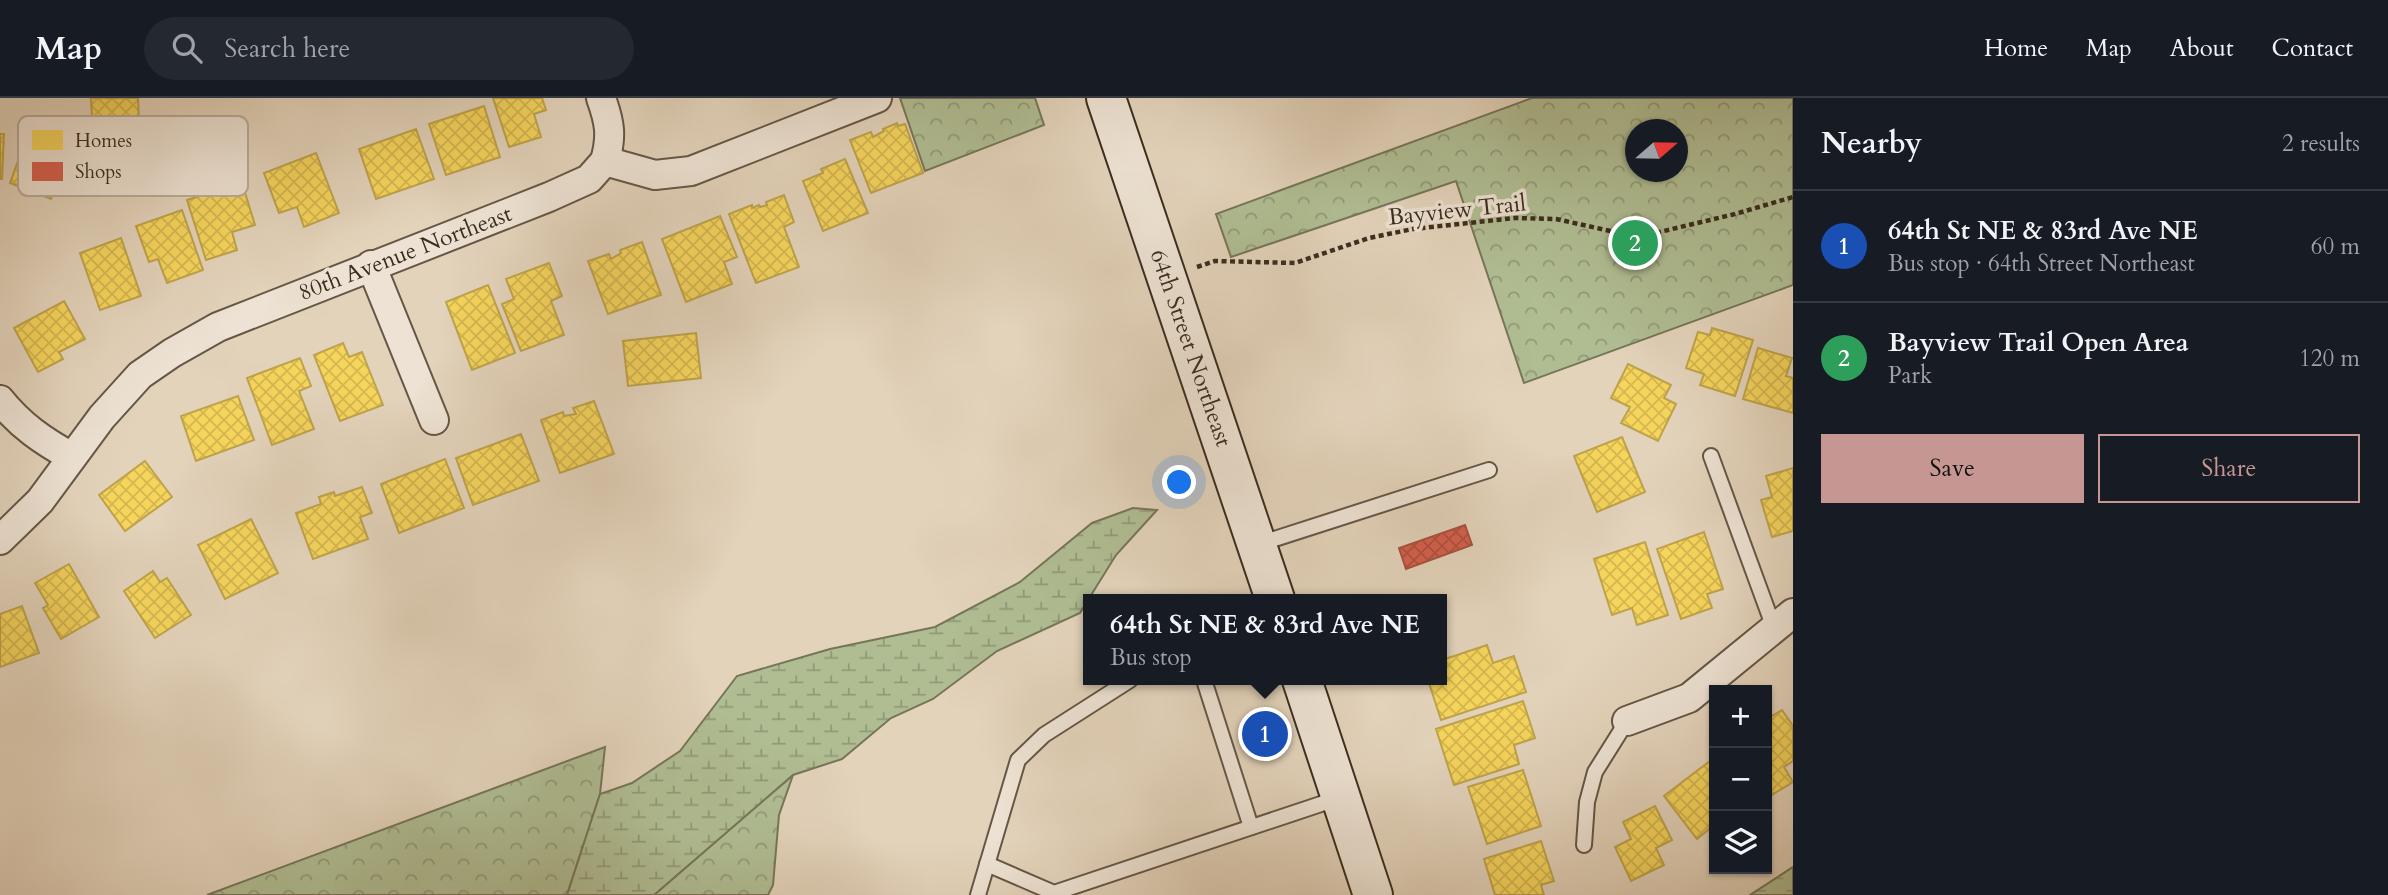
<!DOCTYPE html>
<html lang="en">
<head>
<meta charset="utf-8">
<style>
  :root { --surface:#171b24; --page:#242831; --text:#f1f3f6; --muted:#9ea1a6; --line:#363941; --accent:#c59692 }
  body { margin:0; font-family:Cardo,serif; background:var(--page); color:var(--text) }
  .controls { position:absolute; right:21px; bottom:21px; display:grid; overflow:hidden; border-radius:0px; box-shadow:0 2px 5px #0004 }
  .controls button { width:63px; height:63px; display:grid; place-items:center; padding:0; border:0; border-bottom:2px solid var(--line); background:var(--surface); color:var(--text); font:35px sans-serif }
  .compass { position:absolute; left:1625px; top:21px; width:63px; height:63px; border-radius:50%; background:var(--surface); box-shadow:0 2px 5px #0004; rotate:70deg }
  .you { position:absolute; left:1180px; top:385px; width:24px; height:24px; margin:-18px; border:5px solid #fff; border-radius:50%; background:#1a73e8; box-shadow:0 0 0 10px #1a73e833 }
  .badge { display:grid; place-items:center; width:46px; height:46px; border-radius:50%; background:var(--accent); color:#fff; font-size:23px; font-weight:700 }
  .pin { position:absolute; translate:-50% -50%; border:4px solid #fff; box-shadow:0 2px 7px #0006 }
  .popup { position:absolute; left:1083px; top:496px; width:364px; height:91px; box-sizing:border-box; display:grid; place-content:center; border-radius:0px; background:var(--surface); filter:drop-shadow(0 2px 5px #0005); font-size:23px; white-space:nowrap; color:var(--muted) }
  .popup b { font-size:26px; color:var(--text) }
  .popup::after { content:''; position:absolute; left:50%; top:100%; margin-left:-14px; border:14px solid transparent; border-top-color:var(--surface) }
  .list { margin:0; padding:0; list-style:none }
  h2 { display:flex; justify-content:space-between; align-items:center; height:91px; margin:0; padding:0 28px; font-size:30px }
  h2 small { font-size:23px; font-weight:400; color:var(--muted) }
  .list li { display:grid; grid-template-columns:46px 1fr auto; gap:21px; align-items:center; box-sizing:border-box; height:112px; padding:0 28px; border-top:2px solid var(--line) }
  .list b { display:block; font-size:26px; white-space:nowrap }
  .list p { margin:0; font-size:23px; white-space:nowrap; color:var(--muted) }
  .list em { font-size:23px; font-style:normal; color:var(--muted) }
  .actions { display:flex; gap:14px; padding:21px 28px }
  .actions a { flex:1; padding:16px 0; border:2px solid var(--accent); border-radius:0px; text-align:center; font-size:24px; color:var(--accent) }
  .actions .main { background:var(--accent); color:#111 }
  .icon { flex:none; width:38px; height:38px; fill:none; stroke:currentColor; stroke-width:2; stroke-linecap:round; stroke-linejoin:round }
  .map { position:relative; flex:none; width:1793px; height:797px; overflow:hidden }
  header { display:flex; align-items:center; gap:42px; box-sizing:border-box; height:98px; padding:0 35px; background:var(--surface); border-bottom:2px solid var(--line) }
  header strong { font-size:33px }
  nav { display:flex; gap:38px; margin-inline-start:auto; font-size:24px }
  .search { width:490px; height:63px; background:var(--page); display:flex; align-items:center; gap:18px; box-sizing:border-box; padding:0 24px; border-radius:38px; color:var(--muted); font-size:26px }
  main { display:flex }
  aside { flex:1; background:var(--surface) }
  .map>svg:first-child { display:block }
</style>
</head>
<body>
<header>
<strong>Map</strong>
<div class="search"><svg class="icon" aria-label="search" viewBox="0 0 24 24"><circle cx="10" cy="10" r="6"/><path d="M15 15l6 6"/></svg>Search here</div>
<nav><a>Home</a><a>Map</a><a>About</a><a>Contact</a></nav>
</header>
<main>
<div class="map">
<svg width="1793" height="797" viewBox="0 0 1793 797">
  <defs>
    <pattern id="forest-crowns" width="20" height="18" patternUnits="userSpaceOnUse" patternTransform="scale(1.75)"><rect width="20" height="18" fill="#b0bd93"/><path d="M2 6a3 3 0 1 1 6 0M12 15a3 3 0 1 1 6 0" fill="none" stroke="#909a77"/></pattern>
    <pattern id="wetland-marsh" width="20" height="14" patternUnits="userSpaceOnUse" patternTransform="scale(1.75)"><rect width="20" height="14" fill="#b0bd93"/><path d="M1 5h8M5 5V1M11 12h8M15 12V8" fill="none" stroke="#909a77"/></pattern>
    <pattern id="homes-cross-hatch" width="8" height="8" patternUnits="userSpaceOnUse" patternTransform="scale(1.75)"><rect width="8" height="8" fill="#f6d55c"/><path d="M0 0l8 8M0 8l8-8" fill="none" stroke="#d4b750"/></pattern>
    <pattern id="shops-cross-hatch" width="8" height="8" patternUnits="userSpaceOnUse" patternTransform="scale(1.75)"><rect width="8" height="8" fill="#d6604d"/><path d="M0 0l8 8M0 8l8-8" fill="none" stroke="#af503f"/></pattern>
  </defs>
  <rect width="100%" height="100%" fill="#e3d3bb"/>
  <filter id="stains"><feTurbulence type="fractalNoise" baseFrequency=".00286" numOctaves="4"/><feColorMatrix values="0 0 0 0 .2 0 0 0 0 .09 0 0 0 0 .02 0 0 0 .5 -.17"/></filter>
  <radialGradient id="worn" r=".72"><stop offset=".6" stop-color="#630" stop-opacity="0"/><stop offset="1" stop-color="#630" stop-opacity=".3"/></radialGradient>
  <!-- forest -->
  <g fill="url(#forest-crowns)" stroke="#767659" stroke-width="2" fill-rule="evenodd">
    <polygon points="900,0 1035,0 1044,27 925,73"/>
    <path d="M1532,0h261v187l-269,98 -68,-202 -225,76 -15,-43zM1636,32h42v42h-42z"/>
    <polygon points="605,649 600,696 567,797 207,797"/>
    <polygon points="793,677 779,717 773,787 768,797 654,797"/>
  </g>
  <!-- wetland -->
  <g fill="url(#wetland-marsh)" stroke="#767659" stroke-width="2">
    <polygon points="1133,410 1157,412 1116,457 1080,515 997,553 933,601 891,620 842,661 793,677 654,797 567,797 600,696 632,685 680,653 737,578 830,551 935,529 1020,484 1092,425"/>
    <polygon points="1793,769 1793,797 1750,797"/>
  </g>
  <!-- homes -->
  <g fill="url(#homes-cross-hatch)" stroke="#bea34a" stroke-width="2">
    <polygon points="91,0 138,0 140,45 98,46 97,20 92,20"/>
    <polygon points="493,0 542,0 546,12 534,16 541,39 509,49"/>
    <polygon points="484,8 500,59 446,77 429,26"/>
    <polygon points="897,25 898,28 905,26 923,75 871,95 850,42 871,34 873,39 884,33 883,31"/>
    <polygon points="30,30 71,45 51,101 10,85"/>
    <polygon points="416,31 434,81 376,101 359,51"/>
    <polygon points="0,36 4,36 2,81 0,81"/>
    <polygon points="316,55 339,115 304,129 297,109 279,115 264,75"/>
    <polygon points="845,61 868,115 823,133 803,83 823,75 821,71"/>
    <polygon points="242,85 255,127 232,134 237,152 206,162 187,102"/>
    <polygon points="784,97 794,124 784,129 799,169 756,185 729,116 752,107 752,110 759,107 760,109 767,107 766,104"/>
    <polygon points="182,112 203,172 167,185 158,161 149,164 136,128"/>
    <polygon points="720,118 737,159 724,164 732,186 686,204 662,141"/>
    <polygon points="121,140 141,198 100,212 80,155"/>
    <polygon points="642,144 661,197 608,216 588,163 609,156 611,161 621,155 620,152"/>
    <polygon points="549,165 562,198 551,203 564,237 521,253 502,206 514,201 506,181"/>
    <polygon points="488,187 515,255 472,272 446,204"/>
    <polygon points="64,203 85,241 59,254 63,261 38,274 14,230"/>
    <polygon points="1712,230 1753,242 1735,298 1700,287 1704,276 1686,270 1698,234 1710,237"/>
    <polygon points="696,235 701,280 628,288 623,243"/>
    <polygon points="343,245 349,259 362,254 383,307 340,323 314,257"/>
    <polygon points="1758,250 1792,260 1786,278 1793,280 1793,315 1743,301"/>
    <polygon points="300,260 311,288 299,293 314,331 272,347 247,280"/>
    <polygon points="1628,266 1671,287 1664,300 1676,306 1658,343 1621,325 1630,309 1611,300"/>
    <polygon points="238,298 254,342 196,363 181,318"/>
    <polygon points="594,303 614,356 560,375 541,322 563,314 564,318 576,316 573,310"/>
    <polygon points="521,336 539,383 473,407 456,360"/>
    <polygon points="1622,339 1645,394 1597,414 1574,358"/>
    <polygon points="445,361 464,410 399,435 381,386"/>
    <polygon points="145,363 172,399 125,433 99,397"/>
    <polygon points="1793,370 1793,433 1772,439 1761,402 1772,399 1766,378"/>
    <polygon points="362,389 372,415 360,419 368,441 313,461 296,415 321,406 319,399 334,394 335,398"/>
    <polygon points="251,421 278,475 225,501 198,447"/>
    <polygon points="1704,434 1723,491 1707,496 1712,510 1681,521 1657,451"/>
    <polygon points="1645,444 1668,517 1637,527 1632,510 1612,517 1594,461"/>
    <polygon points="69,466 99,519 61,541 43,510 48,507 35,485"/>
    <polygon points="153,473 160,484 167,480 191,517 155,540 124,493"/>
    <polygon points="22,508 39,555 0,569 0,516"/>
    <polygon points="1487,547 1493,565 1514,558 1526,594 1441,622 1428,582 1442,582 1442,562"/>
    <polygon points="1523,603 1535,640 1514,647 1519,666 1454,687 1436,631"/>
    <polygon points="1782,612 1793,628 1793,663 1784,669 1793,684 1770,698 1767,693 1767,621"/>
    <polygon points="1710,663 1714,669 1714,727 1697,741 1664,698"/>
    <polygon points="1523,672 1541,728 1487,746 1468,689"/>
    <polygon points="1655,708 1672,742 1656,750 1664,767 1631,783 1615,749 1631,741 1623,724"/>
    <polygon points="1541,743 1554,783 1541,787 1544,797 1495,797 1484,761"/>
  </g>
  <!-- shops -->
  <polygon fill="url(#shops-cross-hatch)" stroke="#a8513f" stroke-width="2" points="1465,427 1472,447 1406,471 1399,450"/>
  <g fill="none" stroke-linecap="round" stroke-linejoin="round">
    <defs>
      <g id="service">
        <polyline points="1711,358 1774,530"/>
        <polyline points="1259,446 1489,372"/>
        <polyline points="1204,582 1251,729"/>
        <polyline points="1584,747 1587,704 1595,674 1627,623"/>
        <polyline points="987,766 1054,795 1339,700"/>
        <polyline points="978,797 1018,662 1044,637 1130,582"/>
      </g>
      <g id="minor">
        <path d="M601,0c9,25 11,38 4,63"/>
        <polyline points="371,167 434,322"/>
        <path d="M0,302c21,26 43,41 72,57"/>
        <polyline points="0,442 40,403 102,319 140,277 172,255 218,229 549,99 589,81 605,63 655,77 691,73 877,0"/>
        <polyline points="1627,623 1689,600 1793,515"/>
      </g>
      <g id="secondary">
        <polyline points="1106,0 1275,501"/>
        <polyline points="1302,582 1373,797"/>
      </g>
    </defs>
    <!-- service casing -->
    <use href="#service" stroke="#655746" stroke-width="18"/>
    <!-- minor casing -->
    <use href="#minor" stroke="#655746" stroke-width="32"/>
    <!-- secondary casing -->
    <use href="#secondary" stroke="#3b2e1f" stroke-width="42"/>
    <!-- path -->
    <polyline stroke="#3b2e1f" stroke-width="4.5" stroke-dasharray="5 3.5" stroke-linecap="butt" points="1197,169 1215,163 1295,165 1369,140 1413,131 1515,120 1556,121 1615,134 1647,137 1735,116 1793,99"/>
    <!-- service -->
    <use href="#service" stroke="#ede2d3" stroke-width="14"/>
    <!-- minor -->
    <use href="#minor" stroke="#ede2d3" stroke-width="28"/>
    <!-- secondary -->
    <use href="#secondary" stroke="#ede2d3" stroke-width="38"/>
  </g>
  <g text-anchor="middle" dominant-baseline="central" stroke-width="7" stroke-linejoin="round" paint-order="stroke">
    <!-- street labels -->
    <g font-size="23" fill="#3b2e1f" stroke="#ede2d3">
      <text transform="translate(1457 112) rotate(-6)">Bayview Trail</text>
      <text transform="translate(405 155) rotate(-21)">80th Avenue Northeast</text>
      <text transform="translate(1191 250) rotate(71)">64th Street Northeast</text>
    </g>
  </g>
  <!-- legend -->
  <rect x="18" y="18" width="230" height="80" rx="10" fill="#ede2d3" stroke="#b8ac9d" stroke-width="2"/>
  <rect x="32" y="32" width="31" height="20" fill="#f6d55c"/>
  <rect x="32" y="64" width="31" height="19" fill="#d6604d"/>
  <g font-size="19" fill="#3b2e1f">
    <text x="75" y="49">Homes</text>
    <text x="75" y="80">Shops</text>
  </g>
  <rect width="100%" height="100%" filter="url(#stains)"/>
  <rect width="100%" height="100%" fill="url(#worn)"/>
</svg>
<div class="controls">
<button>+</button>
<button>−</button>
<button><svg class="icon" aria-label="layers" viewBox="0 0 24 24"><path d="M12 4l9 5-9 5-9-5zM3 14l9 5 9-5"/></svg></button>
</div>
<svg class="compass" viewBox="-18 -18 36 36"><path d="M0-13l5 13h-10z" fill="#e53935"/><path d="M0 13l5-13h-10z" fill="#9ea1a6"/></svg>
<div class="you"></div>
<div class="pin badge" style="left:1265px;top:636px;background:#1a4fb4">1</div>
<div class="popup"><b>64th St NE &amp; 83rd Ave NE</b>Bus stop</div>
<div class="pin badge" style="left:1635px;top:145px;background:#2e9e5b">2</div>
</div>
<aside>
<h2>Nearby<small>2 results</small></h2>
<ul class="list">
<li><span class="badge" style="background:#1a4fb4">1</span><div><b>64th St NE &amp; 83rd Ave NE</b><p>Bus stop · 64th Street Northeast</p></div><em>60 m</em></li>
<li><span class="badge" style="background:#2e9e5b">2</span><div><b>Bayview Trail Open Area</b><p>Park</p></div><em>120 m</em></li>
</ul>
<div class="actions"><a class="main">Save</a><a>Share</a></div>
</aside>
</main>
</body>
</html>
